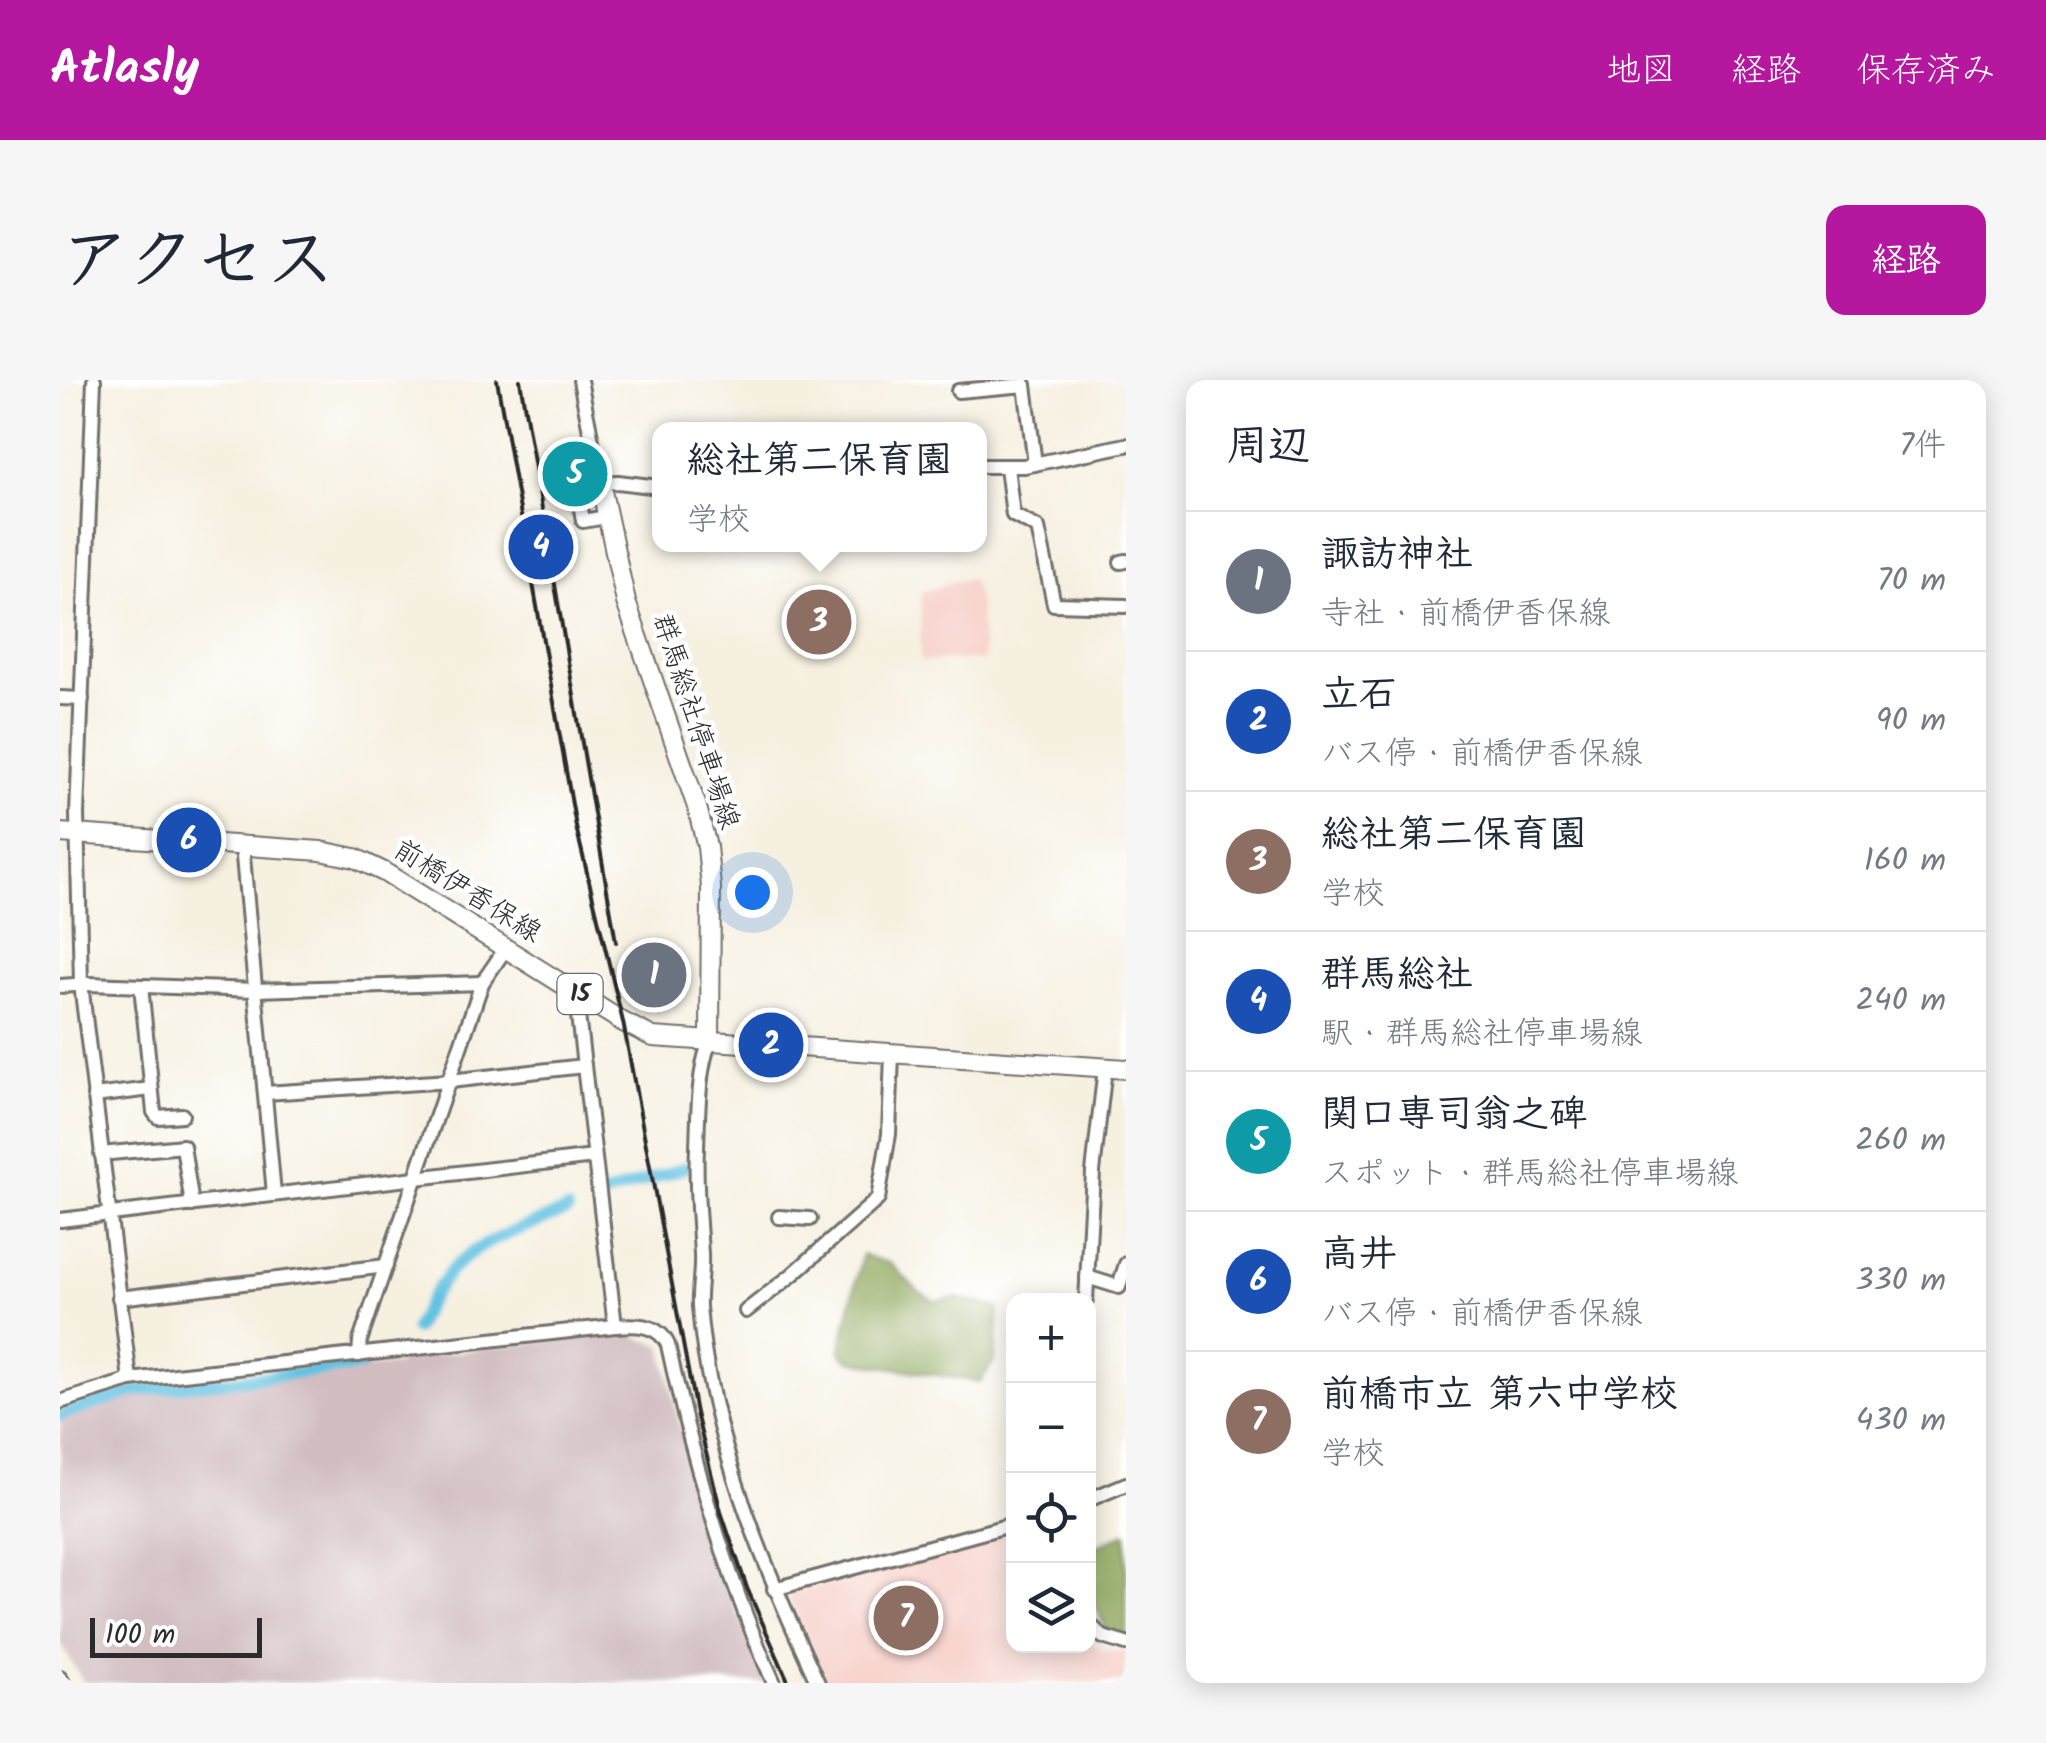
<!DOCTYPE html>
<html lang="ja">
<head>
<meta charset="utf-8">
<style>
  :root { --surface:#fff; --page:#f6f6f7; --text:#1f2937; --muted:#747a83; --line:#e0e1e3; --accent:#b5179e }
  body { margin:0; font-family:Kalam,"Klee One",sans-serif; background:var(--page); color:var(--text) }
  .controls { position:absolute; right:30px; bottom:30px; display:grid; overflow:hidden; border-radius:20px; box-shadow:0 5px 25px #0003 }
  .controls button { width:90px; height:90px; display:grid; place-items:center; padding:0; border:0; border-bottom:2px solid var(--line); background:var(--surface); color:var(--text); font:50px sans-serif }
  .scale { position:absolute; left:30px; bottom:25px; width:172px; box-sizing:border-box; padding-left:10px; border:5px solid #2b2b2b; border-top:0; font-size:28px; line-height:35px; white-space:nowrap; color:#2b2b2b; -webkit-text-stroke:8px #fff; paint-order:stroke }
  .you { position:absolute; left:692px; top:512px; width:35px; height:35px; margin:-25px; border:8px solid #fff; border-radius:50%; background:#1a73e8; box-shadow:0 0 0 15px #1a73e833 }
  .badge { display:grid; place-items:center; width:65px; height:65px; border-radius:50%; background:var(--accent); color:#fff; font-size:32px; font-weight:700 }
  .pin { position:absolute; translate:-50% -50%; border:5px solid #fff; box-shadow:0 2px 10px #0006 }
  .popup { position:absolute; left:592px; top:42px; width:335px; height:130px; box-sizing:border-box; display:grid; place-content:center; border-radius:20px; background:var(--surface); filter:drop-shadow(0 2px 8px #0005); font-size:32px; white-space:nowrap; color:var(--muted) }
  .popup b { font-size:38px; color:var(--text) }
  .popup::after { content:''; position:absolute; left:50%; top:100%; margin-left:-20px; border:20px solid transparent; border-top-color:var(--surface) }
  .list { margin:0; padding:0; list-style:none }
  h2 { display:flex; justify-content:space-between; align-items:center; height:130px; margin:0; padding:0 40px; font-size:42px }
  h2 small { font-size:32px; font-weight:400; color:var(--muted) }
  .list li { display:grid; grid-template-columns:65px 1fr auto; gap:30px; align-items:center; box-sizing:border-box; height:140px; padding:0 40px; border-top:2px solid var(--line) }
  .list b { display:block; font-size:38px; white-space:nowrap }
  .list p { margin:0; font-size:32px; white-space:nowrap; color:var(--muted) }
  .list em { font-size:32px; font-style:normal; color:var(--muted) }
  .icon { flex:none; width:55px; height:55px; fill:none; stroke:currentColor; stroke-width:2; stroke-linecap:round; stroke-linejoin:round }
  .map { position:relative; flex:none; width:1066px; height:1303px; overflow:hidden; border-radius:20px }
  header { display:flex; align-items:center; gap:60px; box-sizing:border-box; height:140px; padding:0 50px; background:var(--accent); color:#fff }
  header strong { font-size:48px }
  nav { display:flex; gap:55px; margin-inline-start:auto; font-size:35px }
  .intro { display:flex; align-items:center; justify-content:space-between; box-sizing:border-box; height:240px; padding:0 60px }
  h1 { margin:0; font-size:70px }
  .button { padding:25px 45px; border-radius:20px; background:var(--accent); color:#fff; font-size:35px; font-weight:700 }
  main { display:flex; gap:60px; padding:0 60px }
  aside { flex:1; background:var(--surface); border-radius:20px; box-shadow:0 5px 25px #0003 }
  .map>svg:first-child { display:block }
</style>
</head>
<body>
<header>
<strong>Atlasly</strong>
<nav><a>地図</a><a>経路</a><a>保存済み</a></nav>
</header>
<div class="intro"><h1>アクセス</h1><a class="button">経路</a></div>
<main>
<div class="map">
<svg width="1066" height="1303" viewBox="0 0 1066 1303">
  <rect width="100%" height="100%" fill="#fff"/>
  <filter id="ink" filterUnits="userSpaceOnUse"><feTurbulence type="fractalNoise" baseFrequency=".01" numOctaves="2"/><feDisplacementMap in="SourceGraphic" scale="20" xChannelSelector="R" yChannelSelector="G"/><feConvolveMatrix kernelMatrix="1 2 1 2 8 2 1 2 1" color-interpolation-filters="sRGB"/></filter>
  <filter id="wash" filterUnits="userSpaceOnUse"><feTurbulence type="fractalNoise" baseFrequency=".0048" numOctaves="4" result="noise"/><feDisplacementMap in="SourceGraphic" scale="40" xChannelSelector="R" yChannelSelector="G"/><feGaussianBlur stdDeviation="2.25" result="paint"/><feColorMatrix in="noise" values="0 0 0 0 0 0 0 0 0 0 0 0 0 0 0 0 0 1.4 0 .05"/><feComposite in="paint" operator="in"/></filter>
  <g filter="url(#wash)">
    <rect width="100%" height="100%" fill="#f6f0e0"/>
    <!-- built -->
    <g fill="#f7d0c9">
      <polygon points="912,199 919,226 924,280 860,281 861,212 891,202"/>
      <polygon points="953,1151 954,1266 1028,1266 1029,1262 1044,1271 1066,1271 1066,1303 766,1303 727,1214 815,1193"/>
    </g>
    <!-- industrial -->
    <polygon fill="#d2bec1" points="558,953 574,954 580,959 602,965 616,1032 656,1169 677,1232 707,1303 24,1303 0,1263 0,1037 74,1014 338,984 343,978"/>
    <!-- forest -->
    <g fill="#8ba556" stroke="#5b6840" stroke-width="2.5">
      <polygon points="802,875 830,883 858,911 875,921 897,918 939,928 935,979 920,1002 790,981 780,972"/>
      <polygon points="1066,1153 1066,1261 1048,1255 1029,1210 1028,1170"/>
    </g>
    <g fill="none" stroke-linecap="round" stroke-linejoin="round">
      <!-- canal -->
      <g stroke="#64c2e2" stroke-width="12">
        <polyline points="542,816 626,787"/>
        <path d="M355,949c37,-85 74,-86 153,-119"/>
        <polyline points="0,1035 76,1011 301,986"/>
      </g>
    </g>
  </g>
  <g filter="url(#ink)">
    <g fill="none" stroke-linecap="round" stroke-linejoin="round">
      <defs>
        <g id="minor">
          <polyline points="34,0 17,434 21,604 70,1000"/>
          <polyline points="520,0 540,102"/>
          <polyline points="898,11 965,5 975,84"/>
          <polyline points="919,86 964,86 1066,65"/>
          <polyline points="947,87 953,135 978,148 994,224 1066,226"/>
          <polyline points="546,137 523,141 517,104 558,102 599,107"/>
          <polyline points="1061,182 1066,181"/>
          <polyline points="0,318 22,319"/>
          <polyline points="182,466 214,814"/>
          <polyline points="0,606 29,604 195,610 422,603"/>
          <polyline points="81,606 94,732 98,737 122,735"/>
          <polyline points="522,616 517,627 555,946"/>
          <path d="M650,662c-12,26 -12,77 -13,106 -2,36 2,70 4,106 1,18 -3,36 -2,53 11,131 64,258 119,376"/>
          <polyline points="205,713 390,701 524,686"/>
          <polyline points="34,716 91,709"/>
          <polyline points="41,774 123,766 132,825"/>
          <polyline points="719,837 750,839"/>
          <polyline points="0,840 534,777"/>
          <polyline points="1027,897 1059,907 1066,884"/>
          <polyline points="59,918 326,886"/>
          <polyline points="1026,921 1033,792 1045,688"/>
          <polyline points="686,931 732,895 818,819 829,754 832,674"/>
          <polyline points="299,975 300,961 422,603 446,568"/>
          <path d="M0,1022l70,-22 485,-54c21,-2 44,-2 53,19 25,116 57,230 106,338"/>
          <polyline points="1028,1120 1066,1104"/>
          <polyline points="714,1209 954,1144"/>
          <polyline points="1028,1243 1043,1257 1066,1264"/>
          <polyline points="0,1298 3,1303"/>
        </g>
        <g id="major">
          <polyline points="540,102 566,222 637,427 647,467 651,507 650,662"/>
          <polyline points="0,453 261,471 295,478 324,492 563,642 593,657 1066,689"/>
        </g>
      </defs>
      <!-- minor casing -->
      <use href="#minor" stroke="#72706a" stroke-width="18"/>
      <!-- major casing -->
      <use href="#major" stroke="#72706a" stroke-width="22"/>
      <!-- minor -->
      <use href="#minor" stroke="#fff" stroke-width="12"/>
      <!-- major -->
      <use href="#major" stroke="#fff" stroke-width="18"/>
      <!-- rail -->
      <g stroke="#2b2b2b" stroke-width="4">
        <polyline points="437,0 516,447 563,642 636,1033 661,1132 687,1208 729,1303"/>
        <polyline points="460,0 556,562"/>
      </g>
    </g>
  </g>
  <g text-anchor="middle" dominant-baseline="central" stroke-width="9" stroke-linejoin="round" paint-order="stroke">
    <!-- shield labels -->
    <rect fill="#fff" stroke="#6b6b6b" stroke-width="2.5" x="497.5" y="594" width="45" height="40" rx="8"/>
    <g font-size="25" font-weight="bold" fill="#2b2b2b">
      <text x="520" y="614">15</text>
    </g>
    <!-- street labels -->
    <g font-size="28" fill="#2b2b2b" stroke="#fff">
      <text transform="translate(635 342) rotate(72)">群馬総社停車場線</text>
      <text transform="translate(407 512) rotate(32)">前橋伊香保線</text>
    </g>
  </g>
</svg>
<div class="controls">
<button>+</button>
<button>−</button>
<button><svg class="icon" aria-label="locate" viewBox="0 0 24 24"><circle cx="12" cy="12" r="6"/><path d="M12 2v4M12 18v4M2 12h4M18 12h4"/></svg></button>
<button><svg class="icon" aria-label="layers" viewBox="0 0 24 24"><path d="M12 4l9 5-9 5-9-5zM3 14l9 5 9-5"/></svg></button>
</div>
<div class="scale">100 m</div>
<div class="you"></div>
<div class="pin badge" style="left:594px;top:595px;background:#6b7280">1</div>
<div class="pin badge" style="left:711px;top:665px;background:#1a4fb4">2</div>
<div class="pin badge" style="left:759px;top:242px;background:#8d6e63">3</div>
<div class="popup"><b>総社第二保育園</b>学校</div>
<div class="pin badge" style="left:481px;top:167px;background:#1a4fb4">4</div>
<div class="pin badge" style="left:515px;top:94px;background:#0f9aa8">5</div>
<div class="pin badge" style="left:129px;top:460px;background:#1a4fb4">6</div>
<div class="pin badge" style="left:846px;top:1238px;background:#8d6e63">7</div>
</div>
<aside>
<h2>周辺<small>7件</small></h2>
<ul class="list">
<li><span class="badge" style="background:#6b7280">1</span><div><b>諏訪神社</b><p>寺社 · 前橋伊香保線</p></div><em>70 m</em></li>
<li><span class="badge" style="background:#1a4fb4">2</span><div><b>立石</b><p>バス停 · 前橋伊香保線</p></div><em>90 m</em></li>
<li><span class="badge" style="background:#8d6e63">3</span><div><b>総社第二保育園</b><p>学校</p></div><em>160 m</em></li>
<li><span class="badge" style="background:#1a4fb4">4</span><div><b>群馬総社</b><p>駅 · 群馬総社停車場線</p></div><em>240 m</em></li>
<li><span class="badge" style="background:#0f9aa8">5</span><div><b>関口専司翁之碑</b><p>スポット · 群馬総社停車場線</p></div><em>260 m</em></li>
<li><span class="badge" style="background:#1a4fb4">6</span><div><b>高井</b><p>バス停 · 前橋伊香保線</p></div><em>330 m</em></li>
<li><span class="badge" style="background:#8d6e63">7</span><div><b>前橋市立 第六中学校</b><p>学校</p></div><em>430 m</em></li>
</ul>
</aside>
</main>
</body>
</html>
